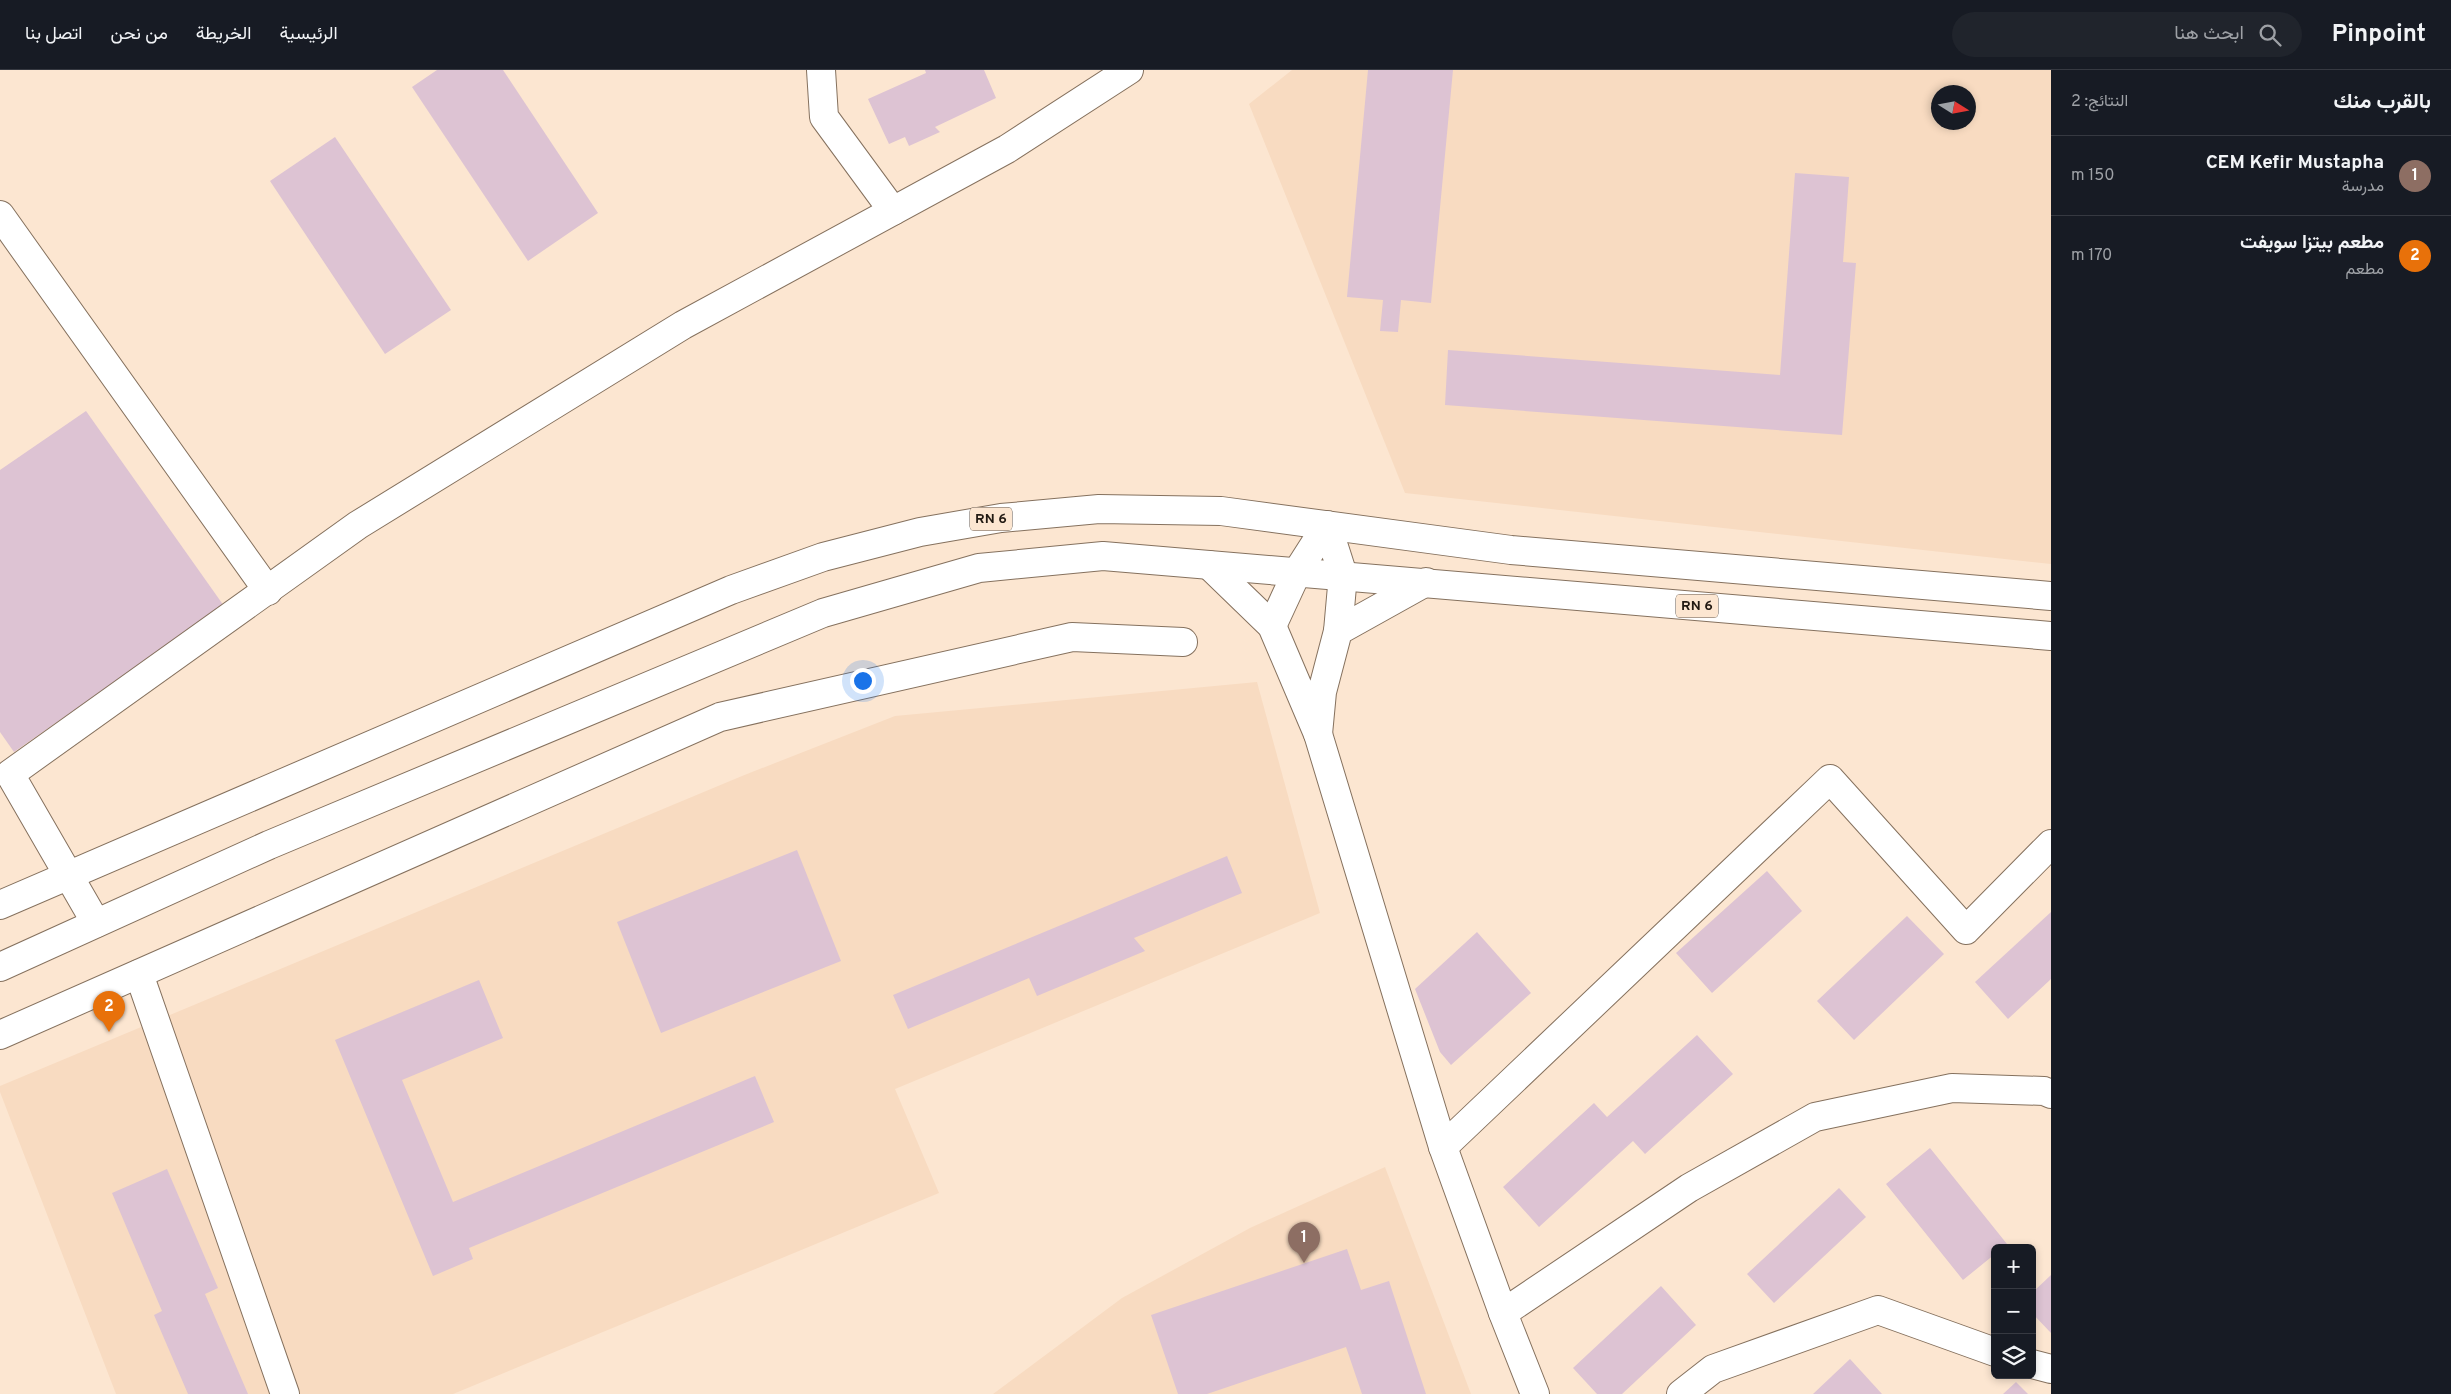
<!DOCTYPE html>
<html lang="ar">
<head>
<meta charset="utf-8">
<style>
  :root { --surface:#171b24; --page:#20242c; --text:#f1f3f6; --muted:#9ea1a6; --line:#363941; --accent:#8c9099 }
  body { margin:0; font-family:Overpass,Vazirmatn,sans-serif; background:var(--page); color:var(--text); direction:rtl }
  .controls { position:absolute; right:15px; bottom:15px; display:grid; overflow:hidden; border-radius:8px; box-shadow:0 2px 8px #0003 }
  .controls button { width:45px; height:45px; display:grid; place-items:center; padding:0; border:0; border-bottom:1px solid var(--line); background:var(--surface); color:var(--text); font:25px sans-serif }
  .compass { position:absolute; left:1931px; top:15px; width:45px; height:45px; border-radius:50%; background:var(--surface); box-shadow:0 2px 8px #0003; rotate:101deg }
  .you { position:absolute; left:862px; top:610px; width:18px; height:18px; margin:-12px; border:4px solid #fff; border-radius:50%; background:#1a73e8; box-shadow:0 0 0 8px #1a73e833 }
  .badge { display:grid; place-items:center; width:32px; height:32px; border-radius:50%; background:var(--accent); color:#fff; font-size:16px; font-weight:700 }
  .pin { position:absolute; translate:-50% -41px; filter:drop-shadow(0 1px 2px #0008) }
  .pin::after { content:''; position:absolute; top:26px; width:18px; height:15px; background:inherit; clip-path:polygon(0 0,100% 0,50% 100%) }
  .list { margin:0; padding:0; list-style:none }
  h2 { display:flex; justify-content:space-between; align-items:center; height:65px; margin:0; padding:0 20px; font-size:21px }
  h2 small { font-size:16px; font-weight:400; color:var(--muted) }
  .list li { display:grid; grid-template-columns:32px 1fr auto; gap:15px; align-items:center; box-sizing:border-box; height:80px; padding:0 20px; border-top:1px solid var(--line) }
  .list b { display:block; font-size:19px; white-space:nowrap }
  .list p { margin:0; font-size:16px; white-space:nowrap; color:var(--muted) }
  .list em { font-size:16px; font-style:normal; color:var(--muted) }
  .icon { flex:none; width:28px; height:28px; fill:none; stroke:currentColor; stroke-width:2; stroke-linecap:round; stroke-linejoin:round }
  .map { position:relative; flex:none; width:2051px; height:1324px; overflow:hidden; direction:ltr }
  header { display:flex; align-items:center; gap:30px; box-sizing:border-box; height:70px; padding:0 25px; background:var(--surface); border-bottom:1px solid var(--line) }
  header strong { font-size:24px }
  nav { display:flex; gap:28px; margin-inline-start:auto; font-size:18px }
  .search { width:350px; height:45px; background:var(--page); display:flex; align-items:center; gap:12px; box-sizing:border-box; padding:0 18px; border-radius:28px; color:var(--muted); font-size:19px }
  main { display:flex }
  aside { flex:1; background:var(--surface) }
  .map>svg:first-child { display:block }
</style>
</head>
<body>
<header>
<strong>Pinpoint</strong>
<div class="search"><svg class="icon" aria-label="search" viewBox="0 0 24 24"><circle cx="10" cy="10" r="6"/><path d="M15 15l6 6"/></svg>ابحث هنا</div>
<nav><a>الرئيسية</a><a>الخريطة</a><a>من نحن</a><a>اتصل بنا</a></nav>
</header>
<main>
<aside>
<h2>بالقرب منك<small>النتائج: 2</small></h2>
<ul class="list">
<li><span class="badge" style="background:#8d6e63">1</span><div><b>CEM Kefir Mustapha</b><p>مدرسة</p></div><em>150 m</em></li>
<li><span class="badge" style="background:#e8710a">2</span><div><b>مطعم بيتزا سويفت</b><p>مطعم</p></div><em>170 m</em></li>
</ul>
</aside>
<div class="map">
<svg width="2051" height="1324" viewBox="0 0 2051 1324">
  <rect width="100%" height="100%" fill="#fce6d1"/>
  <!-- built -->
  <g fill="#f8dbc1" fill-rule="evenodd">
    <path d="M1292,0h759v494l-646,-71 -156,-389zM1938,22h30v30h-30z"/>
    <polygon points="1257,612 1320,843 895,1019 939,1123 453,1324 116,1324 0,1022 0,1016 742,706 895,646"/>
    <polygon points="1385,1097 1471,1324 993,1324 1122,1228 1250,1158"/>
  </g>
  <!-- building -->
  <g fill="#ddc3d3">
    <polygon points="437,0 503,0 598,143 528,191 412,17"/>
    <polygon points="925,0 984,0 996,28 935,57 940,62 909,76 905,67 889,74 868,29 926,3"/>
    <polygon points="1368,0 1453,0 1431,233 1401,230 1398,262 1380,261 1383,230 1347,227"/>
    <polygon points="335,67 451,240 385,284 270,111"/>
    <polygon points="1795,103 1849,107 1843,192 1856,193 1842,365 1445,335 1448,280 1780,305"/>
    <polygon points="86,341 224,536 14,682 0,662 0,400"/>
    <polygon points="797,780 841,891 661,963 617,852"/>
    <polygon points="1227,786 1242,823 1134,868 1145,881 1037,926 1029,908 908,959 893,925"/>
    <polygon points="1767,801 1802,841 1712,923 1676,883"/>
    <polygon points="2051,842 2051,909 2008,949 1975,912"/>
    <polygon points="1907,846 1944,884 1854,970 1817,931"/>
    <polygon points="1477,862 1531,923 1451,995 1440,982 1415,919"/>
    <polygon points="479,910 503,968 402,1010 453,1132 755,1006 774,1052 469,1178 473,1189 433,1206 335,970"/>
    <polygon points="1697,965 1733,1004 1645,1084 1633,1071 1539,1157 1503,1117 1594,1033 1607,1047"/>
    <polygon points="1930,1078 2007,1174 2003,1178 1995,1178 1995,1184 1963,1210 1886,1114"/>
    <polygon points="167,1099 218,1218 205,1224 248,1324 188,1324 154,1245 162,1241 112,1123"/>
    <polygon points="1839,1118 1866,1147 1774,1233 1747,1204"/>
    <polygon points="1347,1179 1361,1220 1389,1211 1426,1324 1362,1324 1346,1277 1207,1324 1178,1324 1151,1245"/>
    <polygon points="2051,1205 2051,1263 2032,1243 2032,1223"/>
    <polygon points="1661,1216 1696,1255 1622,1324 1597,1324 1573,1298"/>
    <polygon points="1850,1289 1882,1324 1813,1324"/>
    <polygon points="2016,1312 2028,1324 2003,1324"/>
  </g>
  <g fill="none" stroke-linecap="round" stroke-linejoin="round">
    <defs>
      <g id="minor">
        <polyline points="821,0 824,47 893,141"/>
        <polyline points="0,145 268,521"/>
        <polyline points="1209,495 1272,556 1318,664 1322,622 1338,561 1426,512"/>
        <polyline points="1272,556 1297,502 1327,455 1343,505 1338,561"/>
        <polyline points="1318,664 1443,1077 1503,1243 1535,1324"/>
        <polyline points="96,853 10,704 358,455 683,255 1007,79 1129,0"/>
        <polyline points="139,904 285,1324"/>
        <polyline points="0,965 720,647 1072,567 1183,572"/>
        <polyline points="1443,1077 1830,709 1966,860 2051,774"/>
        <polyline points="1503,1243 1689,1118 1815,1047 1952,1018 2044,1021 2051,1024"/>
        <polyline points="2032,1294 2051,1299"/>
        <polyline points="1681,1324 1713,1299 1878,1240 1995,1282"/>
      </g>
      <g id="major">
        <polyline points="0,835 731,520 823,487 920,462 1001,448 1099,439 1221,441 1511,480 2051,526"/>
        <polyline points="0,897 269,775 823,543 979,498 1103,486 2051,566"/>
      </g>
    </defs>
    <!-- minor casing -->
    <use href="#minor" stroke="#85715e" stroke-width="30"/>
    <!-- major casing -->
    <use href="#major" stroke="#85715e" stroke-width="30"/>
    <!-- minor -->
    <use href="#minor" stroke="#fff" stroke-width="28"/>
    <!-- major -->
    <use href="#major" stroke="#fff" stroke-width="28"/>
  </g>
  <g text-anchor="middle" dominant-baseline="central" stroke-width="4" stroke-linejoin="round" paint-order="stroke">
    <!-- shield labels -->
    <g fill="#fce6d1" stroke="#63574c" stroke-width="1">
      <rect x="970" y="437.5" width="42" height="23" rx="4"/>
      <rect x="1676" y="524.5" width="42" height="23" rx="4"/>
    </g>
    <g font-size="14" font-weight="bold" fill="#221a13">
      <text x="991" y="449">RN 6</text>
      <text x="1697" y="536">RN 6</text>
    </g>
  </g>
</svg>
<div class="controls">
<button>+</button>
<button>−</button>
<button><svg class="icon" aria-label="layers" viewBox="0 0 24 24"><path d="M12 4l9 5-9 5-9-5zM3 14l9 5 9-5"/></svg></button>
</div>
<svg class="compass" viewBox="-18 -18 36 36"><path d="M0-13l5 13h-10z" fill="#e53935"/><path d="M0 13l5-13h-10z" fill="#9ea1a6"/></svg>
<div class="you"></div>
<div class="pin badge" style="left:1304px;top:1193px;background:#8d6e63">1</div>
<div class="pin badge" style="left:109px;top:962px;background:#e8710a">2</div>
</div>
</main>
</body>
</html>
